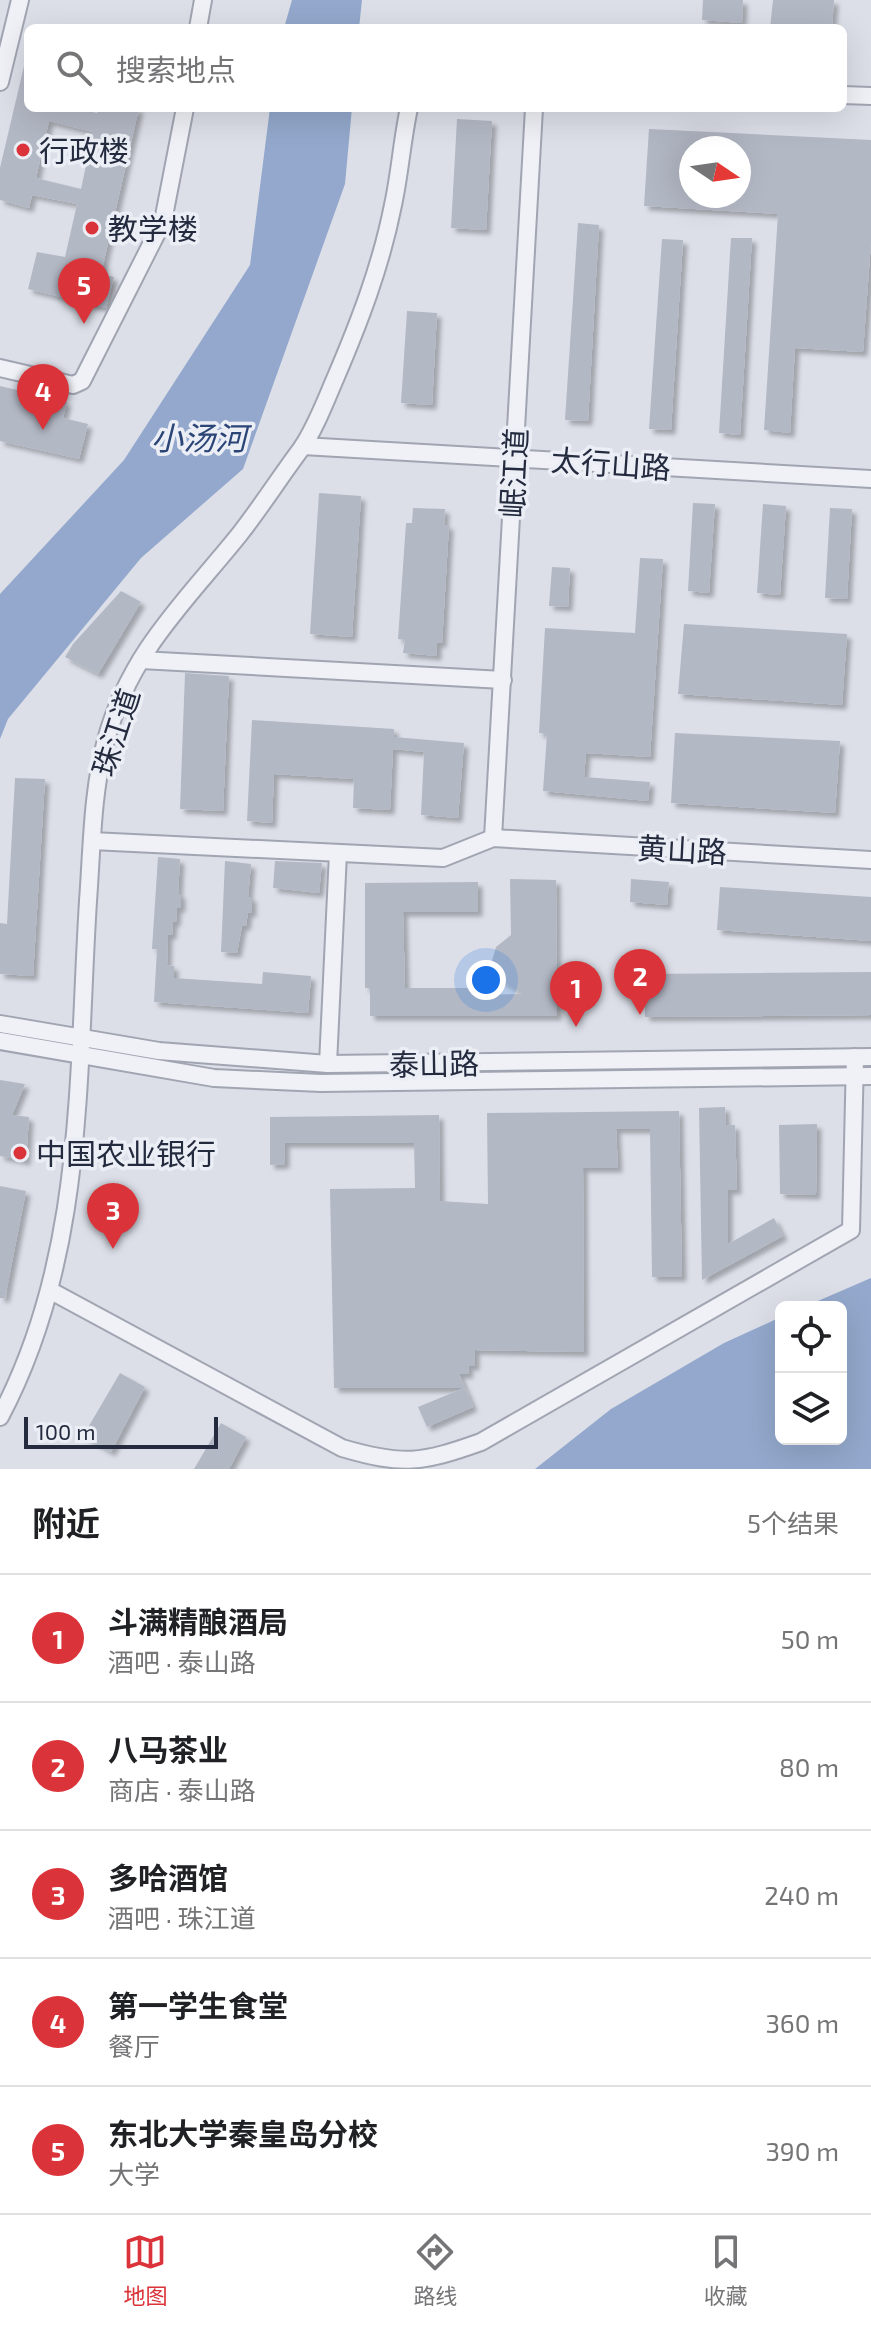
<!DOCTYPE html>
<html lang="zh">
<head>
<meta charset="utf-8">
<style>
  :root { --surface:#fff; --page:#f2f2f2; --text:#202124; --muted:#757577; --line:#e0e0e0; --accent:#db333a }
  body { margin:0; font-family:"Exo 2","Noto Sans SC",sans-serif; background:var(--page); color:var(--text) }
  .controls { position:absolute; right:24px; bottom:24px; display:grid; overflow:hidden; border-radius:12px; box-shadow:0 8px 32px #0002 }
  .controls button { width:72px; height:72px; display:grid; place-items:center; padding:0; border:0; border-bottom:2px solid var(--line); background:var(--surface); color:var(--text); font:40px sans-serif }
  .compass { position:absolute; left:679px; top:136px; width:72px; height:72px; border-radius:50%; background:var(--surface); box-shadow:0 8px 32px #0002; rotate:103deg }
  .scale { position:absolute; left:24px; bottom:20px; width:194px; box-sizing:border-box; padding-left:8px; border:4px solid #242b3f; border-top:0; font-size:22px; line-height:28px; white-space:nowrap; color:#242b3f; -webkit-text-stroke:6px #ebeef5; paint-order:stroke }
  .you { position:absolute; left:486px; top:980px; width:28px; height:28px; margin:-20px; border:6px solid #fff; border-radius:50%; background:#1a73e8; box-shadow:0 0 0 12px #1a73e833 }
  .badge { display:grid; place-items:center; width:52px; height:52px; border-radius:50%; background:var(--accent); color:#fff; font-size:26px; font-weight:700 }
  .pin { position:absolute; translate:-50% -66px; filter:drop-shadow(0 2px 4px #0008) }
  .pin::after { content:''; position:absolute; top:42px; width:28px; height:24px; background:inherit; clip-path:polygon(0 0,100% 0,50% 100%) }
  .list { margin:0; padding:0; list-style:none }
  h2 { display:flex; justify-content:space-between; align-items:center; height:104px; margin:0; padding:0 32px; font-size:34px }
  h2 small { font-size:26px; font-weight:400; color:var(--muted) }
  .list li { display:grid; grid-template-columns:52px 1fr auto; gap:24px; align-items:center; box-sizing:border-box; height:128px; padding:0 32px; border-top:2px solid var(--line) }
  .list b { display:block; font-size:30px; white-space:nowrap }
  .list p { margin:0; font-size:26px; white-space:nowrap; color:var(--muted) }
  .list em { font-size:26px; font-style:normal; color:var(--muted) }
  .icon { flex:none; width:44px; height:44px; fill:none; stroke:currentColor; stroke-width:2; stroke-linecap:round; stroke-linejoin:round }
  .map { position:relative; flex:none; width:871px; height:1469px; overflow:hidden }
  .search { position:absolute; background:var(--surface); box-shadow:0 8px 32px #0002; left:24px; right:24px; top:24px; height:88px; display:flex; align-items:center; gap:20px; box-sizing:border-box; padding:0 28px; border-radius:12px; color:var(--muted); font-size:30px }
  .sheet { height:744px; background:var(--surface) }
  nav { display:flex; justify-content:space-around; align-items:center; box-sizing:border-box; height:112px; border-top:2px solid var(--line); background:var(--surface); font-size:22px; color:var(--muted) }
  nav a { display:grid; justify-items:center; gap:4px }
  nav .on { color:var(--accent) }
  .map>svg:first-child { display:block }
</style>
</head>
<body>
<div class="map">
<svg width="871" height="1469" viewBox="0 0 871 1469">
  <defs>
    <filter id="shadow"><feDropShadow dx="4.5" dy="4.5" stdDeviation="2" flood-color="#0004"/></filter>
  </defs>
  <rect width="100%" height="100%" fill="#dcdfe8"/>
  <!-- water -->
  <g fill="#93a8cc">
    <polygon points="292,0 362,0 359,28 284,28"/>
    <polygon points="270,108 352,108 345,184 243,469 141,558 8,719 0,739 0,594 124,460 250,265"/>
    <polygon points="871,1278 871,1469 535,1469 611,1409 724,1343 781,1317 781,1439 841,1439 841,1307 804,1307"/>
  </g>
  <!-- building -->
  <g fill="#b3b8c5" fill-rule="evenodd" filter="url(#shadow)">
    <polygon points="703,0 743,0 742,23 702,20"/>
    <polygon points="773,0 834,0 832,28 770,28"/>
    <path d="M24,66h4v42h47l22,5 2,-5h40l-38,166 13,3 -8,31 -78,-19 9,-37 28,5 12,-53 -45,-9 -3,13 -29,-8v-32zM49,121l44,11 -12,57 -45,-11z"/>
    <polygon points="457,119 492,121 486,230 451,228"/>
    <path d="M649,129l222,11v101l-8,111 -68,-4 -5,85 -26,-3 14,-216 -134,-8zM691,148h48v48h-48z"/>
    <polygon points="578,223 599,225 588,421 565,420"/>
    <polygon points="731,238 752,238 740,435 719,433"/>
    <polygon points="662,239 683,240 671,430 649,429"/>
    <polygon points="407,311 437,313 432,405 401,403"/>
    <polygon points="0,386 67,402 63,418 88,424 79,459 0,441"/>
    <polygon points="319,493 361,496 352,637 310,634"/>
    <polygon points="693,503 715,504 709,593 688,591"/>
    <polygon points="763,504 786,506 780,595 757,593"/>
    <polygon points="413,508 445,509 444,525 449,525 442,643 437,643 437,656 403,653 405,640 398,639 406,523 412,523"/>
    <polygon points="830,508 852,509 847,599 825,598"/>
    <polygon points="640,558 663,559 650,757 586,753 584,777 650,782 648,801 543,791 547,734 539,733 545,628 635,633"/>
    <polygon points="552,567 570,568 568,607 549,606"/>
    <polygon points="121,591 141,602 98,674 65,657 73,644"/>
    <polygon points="684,624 847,634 842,705 678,694"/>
    <polygon points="185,673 229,676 223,811 180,809"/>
    <polygon points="252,720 394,729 394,737 464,743 458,818 421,815 424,752 393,749 390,810 353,808 354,779 274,774 272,823 247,821"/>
    <polygon points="675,733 840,741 835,813 671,803"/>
    <polygon points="15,778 45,779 33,976 0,974 0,923 7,924"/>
    <polygon points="158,857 180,859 178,894 181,894 181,908 177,908 176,922 173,922 172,935 168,935 167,965 174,966 174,978 262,984 263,972 311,976 308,1013 154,1002 157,949 152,949"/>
    <polygon points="225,861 251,864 248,897 252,897 252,913 248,912 246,926 242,926 237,953 221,952"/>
    <polygon points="275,861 322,863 319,893 273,888"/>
    <polygon points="510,879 556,880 557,1016 370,1016 370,988 365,988 365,883 478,882 478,912 403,912 405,988 472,988 471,995 522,994 495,976 491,964 496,947 511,935"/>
    <polygon points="631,879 669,882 667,905 630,902"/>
    <polygon points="720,887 871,897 871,941 717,930"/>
    <polygon points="871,972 871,1015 645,1017 644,974"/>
    <polygon points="0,1080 25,1084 12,1115 29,1117 26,1161 0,1156"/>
    <polygon points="725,1107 726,1125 735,1125 737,1190 728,1190 728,1244 774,1218 783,1236 702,1280 699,1108"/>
    <polygon points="679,1111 682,1277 652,1277 650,1129 616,1129 618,1168 583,1168 584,1352 475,1350 475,1366 468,1366 469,1374 459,1374 473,1407 427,1427 418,1407 464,1388 334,1388 330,1189 415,1188 414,1143 285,1143 285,1164 270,1165 270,1117 439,1115 440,1201 488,1204 487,1113"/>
    <polygon points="817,1124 816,1195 780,1194 779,1125"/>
    <polygon points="0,1186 26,1191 5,1298 0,1298"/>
    <polygon points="120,1373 145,1387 111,1452 83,1436"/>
    <polygon points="221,1423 246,1437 229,1469 194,1469"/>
  </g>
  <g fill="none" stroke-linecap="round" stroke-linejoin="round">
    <defs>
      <g id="minor">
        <polyline points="198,28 203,0"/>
        <polyline points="0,82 20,0"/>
        <polyline points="843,95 871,96"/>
        <polyline points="0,368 73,385 82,381 163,221 185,108"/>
        <polyline points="303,446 871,479"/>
        <polyline points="141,660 503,680"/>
        <polyline points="493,838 534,108"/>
        <polyline points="92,841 443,858 493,838 871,860"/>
        <polyline points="0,1024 159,1051 328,1064 871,1057"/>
        <polyline points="0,1041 214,1078 321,1083 871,1076"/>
        <polyline points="328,1064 338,853"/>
        <path d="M51,1291l291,157c61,18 80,15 139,-6l370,-212 4,-173"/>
        <path d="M0,1417c85,-160 77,-340 88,-516 4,-54 4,-109 18,-161 24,-88 79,-138 133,-205 22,-28 41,-58 62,-86 14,-20 24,-47 34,-70 24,-56 46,-113 58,-174 7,-32 9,-65 16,-97"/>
      </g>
    </defs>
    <!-- minor casing -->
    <use href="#minor" stroke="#a1a5b2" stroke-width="20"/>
    <!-- minor -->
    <use href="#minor" stroke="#eff1f6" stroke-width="16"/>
  </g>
  <!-- markers -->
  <g fill="#db333a" stroke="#ebeef5" stroke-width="3">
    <circle cx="23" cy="150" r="8"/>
    <circle cx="92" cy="228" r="8"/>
    <circle cx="20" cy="1153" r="8"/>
  </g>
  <g text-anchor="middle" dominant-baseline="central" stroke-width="7" stroke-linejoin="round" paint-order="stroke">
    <!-- poi labels -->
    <g font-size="30" fill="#242b3f" stroke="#ebeef5" text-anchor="start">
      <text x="39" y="150">行政楼</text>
      <text x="108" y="228">教学楼</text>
      <text x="36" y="1153">中国农业银行</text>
    </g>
    <!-- street labels -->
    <g font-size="30" fill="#242b3f" stroke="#ebeef5">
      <text transform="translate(611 463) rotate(4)">太行山路</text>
      <text transform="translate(513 473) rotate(-87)">岷江道</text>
      <text transform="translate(115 732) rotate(-72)">珠江道</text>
      <text transform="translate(682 849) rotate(3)">黄山路</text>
      <text transform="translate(434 1063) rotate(-1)">泰山路</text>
    </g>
    <!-- water labels -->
    <g font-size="32" font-style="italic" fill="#2b4577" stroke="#ebeef5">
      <text x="199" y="437">小汤河</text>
    </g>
  </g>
</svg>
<div class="controls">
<button><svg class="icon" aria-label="locate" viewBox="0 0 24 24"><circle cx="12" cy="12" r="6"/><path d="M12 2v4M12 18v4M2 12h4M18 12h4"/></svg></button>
<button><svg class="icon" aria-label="layers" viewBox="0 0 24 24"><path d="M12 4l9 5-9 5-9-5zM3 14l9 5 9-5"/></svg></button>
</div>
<svg class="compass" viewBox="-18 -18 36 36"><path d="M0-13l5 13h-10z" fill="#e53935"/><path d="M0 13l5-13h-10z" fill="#757577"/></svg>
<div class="scale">100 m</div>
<div class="you"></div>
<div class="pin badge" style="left:576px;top:1027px">1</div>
<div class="pin badge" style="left:640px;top:1015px">2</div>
<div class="pin badge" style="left:113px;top:1249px">3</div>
<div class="pin badge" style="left:43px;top:430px">4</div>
<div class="pin badge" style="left:84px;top:324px">5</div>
<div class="search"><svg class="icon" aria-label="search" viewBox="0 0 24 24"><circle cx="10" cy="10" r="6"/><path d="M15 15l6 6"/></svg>搜索地点</div>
</div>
<section class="sheet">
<h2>附近<small>5个结果</small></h2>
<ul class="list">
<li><span class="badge">1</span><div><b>斗满精酿酒局</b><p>酒吧 · 泰山路</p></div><em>50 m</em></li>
<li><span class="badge">2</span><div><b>八马茶业</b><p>商店 · 泰山路</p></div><em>80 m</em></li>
<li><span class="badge">3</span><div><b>多哈酒馆</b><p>酒吧 · 珠江道</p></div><em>240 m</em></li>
<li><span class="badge">4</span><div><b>第一学生食堂</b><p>餐厅</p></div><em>360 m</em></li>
<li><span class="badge">5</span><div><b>东北大学秦皇岛分校</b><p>大学</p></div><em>390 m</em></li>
</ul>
</section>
<nav>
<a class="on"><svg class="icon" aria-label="map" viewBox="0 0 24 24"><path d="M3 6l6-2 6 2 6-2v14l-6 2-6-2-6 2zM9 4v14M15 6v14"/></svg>地图</a>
<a><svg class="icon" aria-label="directions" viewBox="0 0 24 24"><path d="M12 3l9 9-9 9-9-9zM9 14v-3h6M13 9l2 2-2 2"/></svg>路线</a>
<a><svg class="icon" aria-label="saved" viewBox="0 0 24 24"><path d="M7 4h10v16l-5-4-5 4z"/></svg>收藏</a>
</nav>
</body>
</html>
